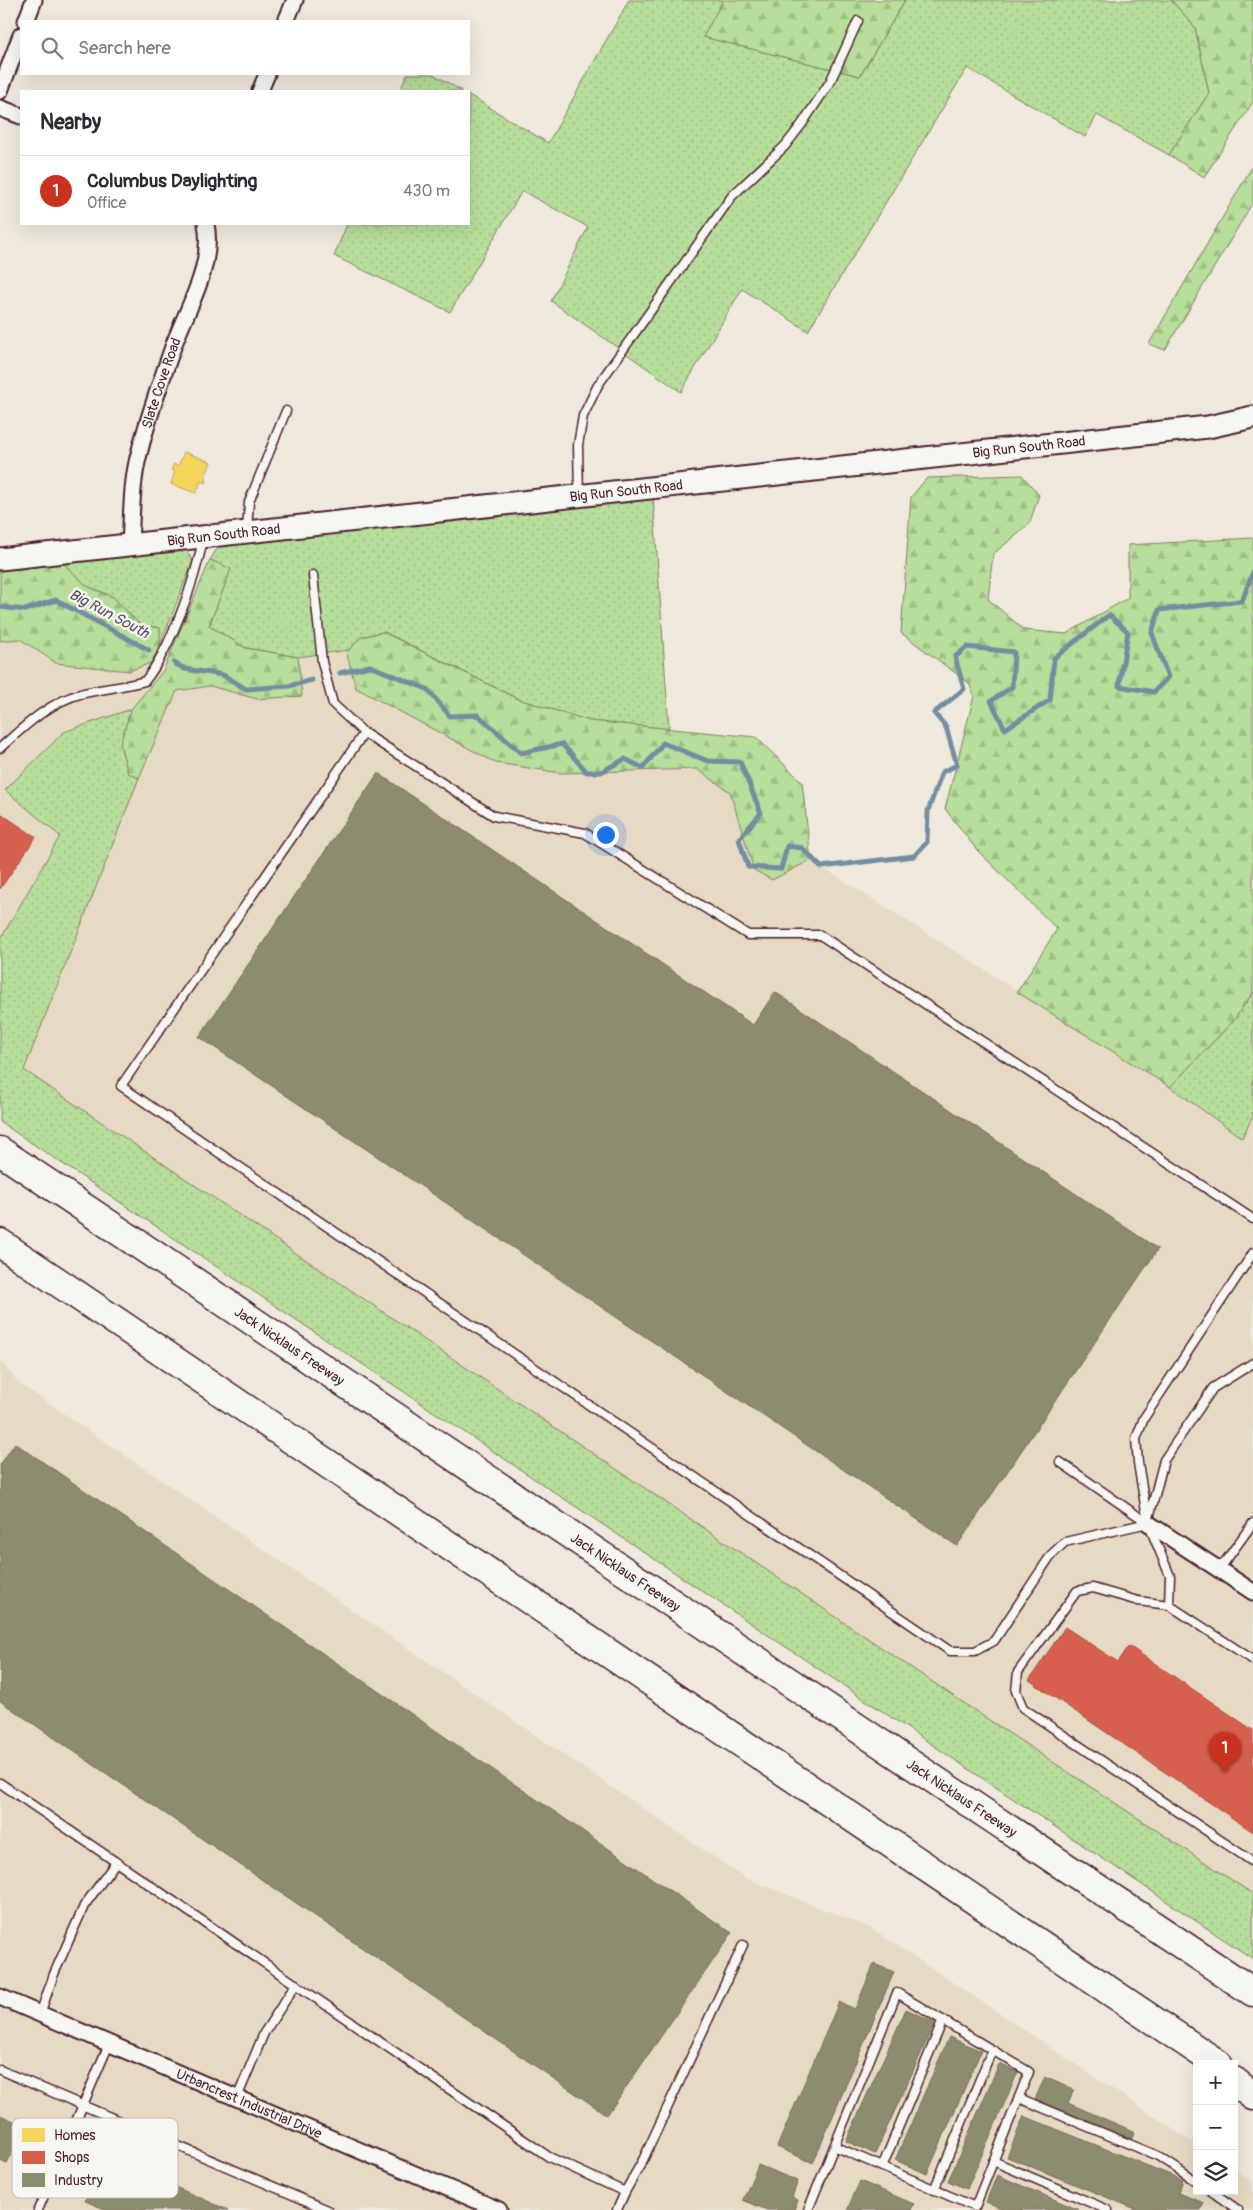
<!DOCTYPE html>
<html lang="en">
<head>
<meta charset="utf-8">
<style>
  :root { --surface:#fff; --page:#f7f7f7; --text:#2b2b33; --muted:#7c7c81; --line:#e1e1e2; --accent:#c8321e }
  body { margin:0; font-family:Pangolin,sans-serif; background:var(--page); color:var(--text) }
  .controls { position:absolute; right:15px; bottom:15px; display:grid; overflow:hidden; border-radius:0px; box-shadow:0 5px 20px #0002 }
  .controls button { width:45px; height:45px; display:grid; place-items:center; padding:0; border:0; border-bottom:1px solid var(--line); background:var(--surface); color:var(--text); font:25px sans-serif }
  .you { position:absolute; left:605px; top:834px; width:18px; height:18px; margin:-12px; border:4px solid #fff; border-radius:50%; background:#1a73e8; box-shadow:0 0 0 8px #1a73e833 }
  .badge { display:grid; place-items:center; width:32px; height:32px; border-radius:50%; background:var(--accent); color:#fff; font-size:16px; font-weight:700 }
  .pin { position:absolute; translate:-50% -41px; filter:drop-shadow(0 1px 2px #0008) }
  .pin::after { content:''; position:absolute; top:26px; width:18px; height:15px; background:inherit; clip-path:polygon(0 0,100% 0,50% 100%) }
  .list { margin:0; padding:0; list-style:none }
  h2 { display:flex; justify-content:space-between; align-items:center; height:65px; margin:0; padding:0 20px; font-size:21px }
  h2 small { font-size:16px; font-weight:400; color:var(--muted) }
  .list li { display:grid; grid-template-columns:32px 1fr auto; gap:15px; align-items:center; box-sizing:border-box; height:70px; padding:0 20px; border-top:1px solid var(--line) }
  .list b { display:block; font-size:19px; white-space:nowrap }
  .list p { margin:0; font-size:16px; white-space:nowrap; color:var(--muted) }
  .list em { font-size:16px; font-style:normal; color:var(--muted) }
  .icon { flex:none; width:28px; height:28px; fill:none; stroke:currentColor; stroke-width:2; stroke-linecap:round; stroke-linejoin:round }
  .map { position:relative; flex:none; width:1253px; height:2210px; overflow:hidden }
  .search { position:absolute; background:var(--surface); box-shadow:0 5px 20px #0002; left:20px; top:20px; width:450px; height:55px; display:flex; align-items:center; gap:12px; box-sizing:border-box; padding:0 18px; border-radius:0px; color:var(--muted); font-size:19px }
  .panel { position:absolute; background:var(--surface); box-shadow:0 5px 20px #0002; left:20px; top:90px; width:450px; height:135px; border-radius:0px }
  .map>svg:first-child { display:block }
</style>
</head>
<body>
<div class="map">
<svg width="1253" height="2210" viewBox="0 0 1253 2210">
  <defs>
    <pattern id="grass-dots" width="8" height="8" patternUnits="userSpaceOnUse" patternTransform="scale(1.25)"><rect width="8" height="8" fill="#b7de9a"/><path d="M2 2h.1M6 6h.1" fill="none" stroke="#9fbe85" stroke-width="1.8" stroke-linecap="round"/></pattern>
    <pattern id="forest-firs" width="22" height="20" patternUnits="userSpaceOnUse" patternTransform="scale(1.25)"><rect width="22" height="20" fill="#b7de9a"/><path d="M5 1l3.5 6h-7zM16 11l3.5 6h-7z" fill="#9fbe85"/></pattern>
  </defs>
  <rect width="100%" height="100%" fill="#efe9dd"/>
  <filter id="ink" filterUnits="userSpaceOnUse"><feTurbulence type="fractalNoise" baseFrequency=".02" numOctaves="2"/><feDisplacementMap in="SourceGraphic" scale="10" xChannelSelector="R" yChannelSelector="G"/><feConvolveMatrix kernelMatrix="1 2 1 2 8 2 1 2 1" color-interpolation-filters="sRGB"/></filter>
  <g filter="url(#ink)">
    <!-- built -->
    <g fill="#e7dac4">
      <polygon points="20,639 56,663 129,671 151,663 163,671 131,709 64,732 5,789 60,836 0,940 0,641"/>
      <polygon points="346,651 356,688 561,773 697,769 730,791 754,870 772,880 811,860 1170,1087 1241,1137 1253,1116 1253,1894 983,1716 24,1070 139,778 177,691 210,686 257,699 302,695 298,657"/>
      <polygon points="0,1360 19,1383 745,1878 871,1928 1197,2145 1197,2191 1234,2191 1234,2170 1253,2182 1253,2210 0,2210"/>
    </g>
    <!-- grass -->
    <g fill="url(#grass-dots)" stroke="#807e62">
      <polygon points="629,0 723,0 704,37 860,76 905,0 1171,0 1195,27 1209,93 1169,155 1097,115 1085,137 967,68 808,331 742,289 681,392 551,301 588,227 522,191 450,312 334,256 347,224 469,224 469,95 548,143"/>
      <polygon points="407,74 433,74 462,91 400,91"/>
      <polygon points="653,496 669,729 590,721 518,699 384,632 361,637 349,650 298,657 246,648 209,626 230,569 210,560 221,542"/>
      <polygon points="186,550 193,561 160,645 159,628 140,625 113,597 87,586 62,562"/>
      <polygon points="131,709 120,744 128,773 139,778 24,1070 983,1716 1253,1894 1253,1959 0,1122 0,940 60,836 5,790 64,732"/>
      <polygon points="1253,992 1253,1116 1242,1138 1170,1087 1234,1020"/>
    </g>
    <!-- forest -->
    <g fill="url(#forest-firs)" stroke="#807e62">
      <polygon points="723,0 905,0 860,76 703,37"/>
      <polygon points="1171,0 1253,0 1253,102 1204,177 1169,155 1209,93 1195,27"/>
      <polygon points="1253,165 1253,202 1165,350 1149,344"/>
      <polygon points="1022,475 1039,495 1029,525 993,554 988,599 1024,630 1066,634 1128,598 1128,545 1253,538 1253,992 1234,1020 1170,1087 1017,992 1057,929 977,850 945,809 974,696 969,683 901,633 911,497 927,478"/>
      <polygon points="210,560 231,569 209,626 246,648 298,657 302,696 257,699 210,686 177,691 139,778 128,773 120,744 131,709 163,671"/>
      <polygon points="62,562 87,586 113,597 140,625 160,628 160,645 151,663 129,671 56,663 20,639 0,641 0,568"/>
      <polygon points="383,632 518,699 590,721 756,737 802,782 811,860 772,880 754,870 730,792 697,769 561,773 496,763 356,688 346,651 349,650 361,637"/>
    </g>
    <!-- homes -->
    <polygon fill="#f6d55c" stroke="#c29e4d" points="184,452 211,462 205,477 207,478 206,483 201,481 196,493 171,484 175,471 171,470 174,464 178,466"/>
    <!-- shops -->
    <g fill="#d6604d" stroke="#ac4c43">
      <polygon points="0,813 36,837 0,889"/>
      <polygon points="1065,1627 1118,1662 1129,1646 1253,1730 1253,1832 1029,1680"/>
    </g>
    <!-- industry -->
    <g fill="#8c8c6e" stroke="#786b5a">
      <polygon points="378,773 753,1025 775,992 1158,1249 957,1546 199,1037"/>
      <polygon points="15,1443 732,1933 607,2115 0,1701 0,1465"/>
      <polygon points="874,1964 894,1972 813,2163 777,2147 839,2002 855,2009"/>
      <polygon points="906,2009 935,2023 875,2154 846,2141"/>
      <polygon points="949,2037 981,2051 927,2174 895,2160"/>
      <polygon points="999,2064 1018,2072 967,2189 948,2181"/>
      <polygon points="1045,2077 1074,2090 1068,2103 1135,2132 1131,2140 1035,2099"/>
      <polygon points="0,2115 23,2125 7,2164 0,2161"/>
      <polygon points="1024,2116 1183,2180 1178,2193 1204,2203 1201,2210 1138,2210 1007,2157"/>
      <polygon points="105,2156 228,2210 107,2210 85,2201"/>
      <polygon points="758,2165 798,2181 792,2197 798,2200 794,2210 767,2210 743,2200"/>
      <polygon points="997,2175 1079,2210 1006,2210 986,2202"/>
      <polygon points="860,2181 914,2204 911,2210 847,2210"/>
    </g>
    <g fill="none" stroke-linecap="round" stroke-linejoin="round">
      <!-- stream -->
      <g stroke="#738da1" stroke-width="5">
        <polyline points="0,607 25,610 56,600 149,650"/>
        <polyline points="174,663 185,669 223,675 246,689 289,686 312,680"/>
        <polyline points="340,673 370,666 427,689 450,716 478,715 521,753 562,744 587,772 601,772 625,759 643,768 663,743 708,761 740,762 761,813 739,839 748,867 781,869 787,846 802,848 821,867 914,856 927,842 928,811 942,772 957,765 946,727 934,713 964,689 955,657 967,647 1014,652 1012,687 991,701 1005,729 1050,700 1054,658 1109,615 1128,632 1119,686 1154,692 1168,677 1152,633 1159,610 1242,601 1253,572"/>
      </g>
      <defs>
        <g id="lane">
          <polyline points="579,495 578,445 583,416 598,385 732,196 785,146 802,124 830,82 858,21"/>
          <polyline points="247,530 249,502 286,411"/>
          <polyline points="313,575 322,662 333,704 364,733 121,1086 950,1651 975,1651 994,1641 1051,1555 1065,1542 1148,1523"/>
          <polyline points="364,733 494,816 585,833 748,935 820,935 1253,1219"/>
          <path d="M0,748c24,-21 48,-45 80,-54 21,-5 43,-7 65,-13 26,-33 50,-100 58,-142"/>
          <polyline points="1060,1462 1148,1523"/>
          <polyline points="1149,1518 1164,1460 1213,1388 1253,1363"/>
          <polyline points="1219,1570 1253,1523"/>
          <polyline points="1169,1605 1170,1576 1148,1523 1138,1463 1136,1439 1144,1418 1253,1253"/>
          <polyline points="1253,1660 1169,1605 1138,1601 1093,1588 1077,1591 1018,1672 1016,1691 1023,1708 1253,1862"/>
          <polyline points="0,1783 549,2157 625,2192 617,2210"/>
          <polyline points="40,2014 54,1974 84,1906 116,1862"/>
          <polyline points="0,2070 328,2210"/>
          <polyline points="237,2098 264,2033 296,1984"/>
          <polyline points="1019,2098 1158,2156 1197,2182"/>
          <polyline points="993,2161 1108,2210"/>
          <polyline points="882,2167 943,2020"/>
          <polyline points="934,2190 992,2050"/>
          <polyline points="1211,2191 1238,2210"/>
          <polyline points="625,2192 643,2160 743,1945"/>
          <polyline points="38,2210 109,2044"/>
          <polyline points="808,2210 897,1993 1029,2072 975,2207 834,2146"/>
        </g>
        <g id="street">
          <polyline points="26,21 34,0"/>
          <polyline points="286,21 295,0"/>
          <polyline points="0,91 21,35"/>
          <polyline points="260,91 267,74"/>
          <polyline points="0,108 21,116"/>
          <path id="s1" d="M130,545c2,-32 1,-64 10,-95 9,-36 22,-71 34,-106 14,-37 40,-79 32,-120"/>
          <polyline points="1148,1523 1253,1592"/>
          <path id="s2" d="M0,1997l499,213"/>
        </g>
        <g id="secondary">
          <path id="s3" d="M0,559l1208,-132 45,-10"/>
        </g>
        <g id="highway">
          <path id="s4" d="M0,1151l914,615 339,226"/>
          <polyline points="0,1243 1218,2064"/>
          <polyline points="1234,2081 1253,2096"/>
        </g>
      </defs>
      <!-- lane casing -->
      <use href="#lane" stroke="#4a1f2b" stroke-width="11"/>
      <!-- street casing -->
      <use href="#street" stroke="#4a1f2b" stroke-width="19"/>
      <!-- secondary casing -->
      <use href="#secondary" stroke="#4a1f2b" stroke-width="25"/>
      <!-- highway casing -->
      <use href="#highway" stroke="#4a1f2b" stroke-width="31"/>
      <!-- lane -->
      <use href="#lane" stroke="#f6f6f2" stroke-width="8"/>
      <!-- street -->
      <use href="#street" stroke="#f6f6f2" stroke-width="15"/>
      <!-- secondary -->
      <use href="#secondary" stroke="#f6f6f2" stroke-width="21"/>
      <!-- highway -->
      <use href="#highway" stroke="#f6f6f2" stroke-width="28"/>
    </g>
  </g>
  <g text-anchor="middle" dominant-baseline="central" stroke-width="5" stroke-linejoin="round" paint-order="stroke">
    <!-- street labels -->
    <g font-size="14" fill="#4a1f2b" stroke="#f6f6f2">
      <text stroke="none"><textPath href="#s1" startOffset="166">Slate Cove Road</textPath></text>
      <text stroke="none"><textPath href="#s3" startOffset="1035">Big Run South Road</textPath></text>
      <text stroke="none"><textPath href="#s3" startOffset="630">Big Run South Road</textPath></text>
      <text stroke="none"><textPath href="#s3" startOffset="225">Big Run South Road</textPath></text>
      <text stroke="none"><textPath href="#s4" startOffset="349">Jack Nicklaus Freeway</textPath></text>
      <text stroke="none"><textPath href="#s4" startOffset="754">Jack Nicklaus Freeway</textPath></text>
      <text stroke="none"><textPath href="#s4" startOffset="1159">Jack Nicklaus Freeway</textPath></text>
      <text stroke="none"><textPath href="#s2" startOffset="271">Urbancrest Industrial Drive</textPath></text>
    </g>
    <!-- water labels -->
    <g font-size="15" font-style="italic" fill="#5b4d5c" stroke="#f6f6f2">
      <text transform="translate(109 614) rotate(28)">Big Run South</text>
    </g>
  </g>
  <!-- legend -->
  <rect x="12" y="2118" width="166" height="80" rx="8" fill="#f6f6f2" stroke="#c2b6b6" stroke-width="1"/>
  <rect x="22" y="2128" width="23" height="14" fill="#f6d55c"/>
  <rect x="22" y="2151" width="23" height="13" fill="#d6604d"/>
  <rect x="22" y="2173" width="23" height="14" fill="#8c8c6e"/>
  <g font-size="14" fill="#4a1f2b">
    <text x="54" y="2140">Homes</text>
    <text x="54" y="2162">Shops</text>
    <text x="54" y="2185">Industry</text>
  </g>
</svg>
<div class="controls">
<button>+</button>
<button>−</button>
<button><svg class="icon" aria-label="layers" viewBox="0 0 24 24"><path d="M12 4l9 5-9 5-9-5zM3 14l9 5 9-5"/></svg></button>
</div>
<div class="you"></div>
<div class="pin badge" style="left:1225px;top:1773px">1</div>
<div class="search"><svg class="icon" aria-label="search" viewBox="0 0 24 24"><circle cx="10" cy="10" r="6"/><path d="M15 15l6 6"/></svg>Search here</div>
<section class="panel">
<h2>Nearby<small></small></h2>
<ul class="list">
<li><span class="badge">1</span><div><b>Columbus Daylighting</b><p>Office</p></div><em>430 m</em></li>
</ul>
</section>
</div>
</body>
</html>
